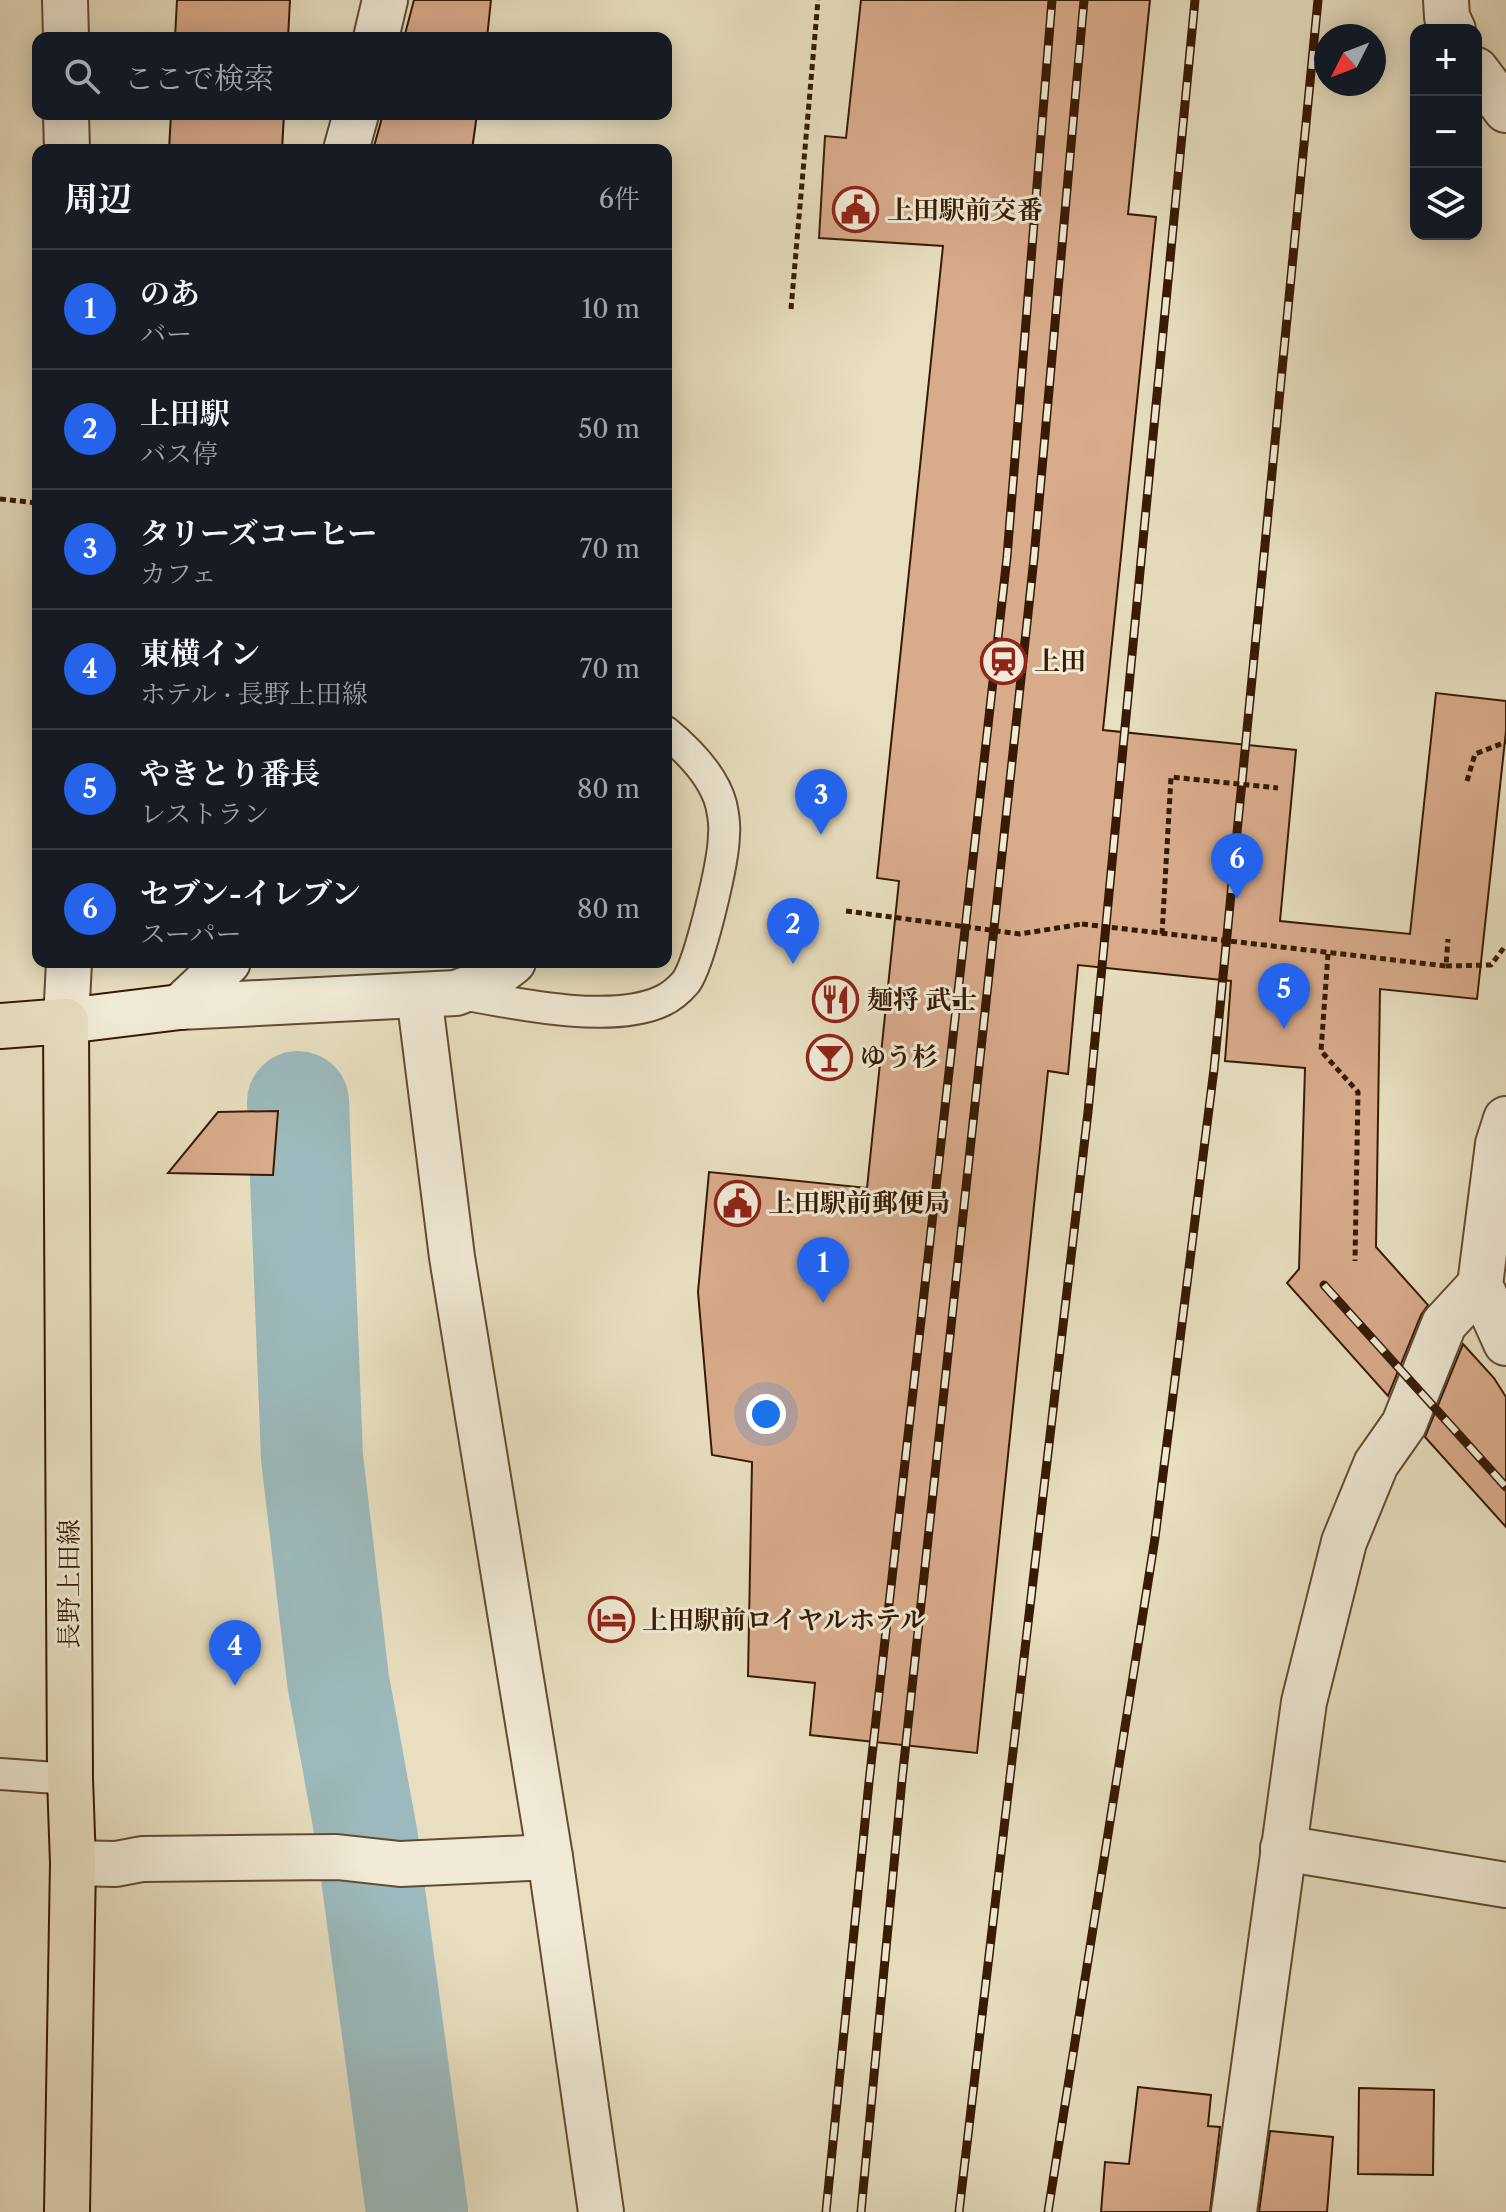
<!DOCTYPE html>
<html lang="ja">
<head>
<meta charset="utf-8">
<style>
  :root { --surface:#171b24; --page:#242831; --text:#f1f3f6; --muted:#9ea1a6; --line:#363941; --accent:#2563eb }
  body { margin:0; font-family:"Libre Caslon Text","Noto Serif JP",serif; background:var(--page); color:var(--text) }
  .controls { position:absolute; right:24px; top:24px; display:grid; overflow:hidden; border-radius:16px; box-shadow:0 4px 20px #0003 }
  .controls button { width:72px; height:72px; display:grid; place-items:center; padding:0; border:0; border-bottom:2px solid var(--line); background:var(--surface); color:var(--text); font:40px sans-serif }
  .compass { position:absolute; left:1314px; top:24px; width:72px; height:72px; border-radius:50%; background:var(--surface); box-shadow:0 4px 20px #0003; rotate:228deg }
  .you { position:absolute; left:766px; top:1414px; width:28px; height:28px; margin:-20px; border:6px solid #fff; border-radius:50%; background:#1a73e8; box-shadow:0 0 0 12px #1a73e833 }
  .badge { display:grid; place-items:center; width:52px; height:52px; border-radius:50%; background:var(--accent); color:#fff; font-size:26px; font-weight:700 }
  .pin { position:absolute; translate:-50% -66px; filter:drop-shadow(0 2px 4px #0008) }
  .pin::after { content:''; position:absolute; top:42px; width:28px; height:24px; background:inherit; clip-path:polygon(0 0,100% 0,50% 100%) }
  .list { margin:0; padding:0; list-style:none }
  h2 { display:flex; justify-content:space-between; align-items:center; height:104px; margin:0; padding:0 32px; font-size:34px }
  h2 small { font-size:26px; font-weight:400; color:var(--muted) }
  .list li { display:grid; grid-template-columns:52px 1fr auto; gap:24px; align-items:center; box-sizing:border-box; height:120px; padding:0 32px; border-top:2px solid var(--line) }
  .list b { display:block; font-size:30px; white-space:nowrap }
  .list p { margin:0; font-size:26px; white-space:nowrap; color:var(--muted) }
  .list em { font-size:26px; font-style:normal; color:var(--muted) }
  .icon { flex:none; width:44px; height:44px; fill:none; stroke:currentColor; stroke-width:2; stroke-linecap:round; stroke-linejoin:round }
  .map { position:relative; flex:none; width:1506px; height:2212px; overflow:hidden }
  .search { position:absolute; background:var(--surface); box-shadow:0 4px 20px #0003; left:32px; top:32px; width:640px; height:88px; display:flex; align-items:center; gap:20px; box-sizing:border-box; padding:0 28px; border-radius:16px; color:var(--muted); font-size:30px }
  .panel { position:absolute; background:var(--surface); box-shadow:0 4px 20px #0003; left:32px; top:144px; width:640px; height:824px; border-radius:16px }
  .map>svg:first-child { display:block }
</style>
</head>
<body>
<div class="map">
<svg width="1506" height="2212" viewBox="0 0 1506 2212">
  <rect width="100%" height="100%" fill="#e8dfc0"/>
  <filter id="stains"><feTurbulence type="fractalNoise" baseFrequency=".0025" numOctaves="4"/><feColorMatrix values="0 0 0 0 .2 0 0 0 0 .09 0 0 0 0 .02 0 0 0 .5 -.17"/></filter>
  <radialGradient id="worn" r=".72"><stop offset=".6" stop-color="#630" stop-opacity="0"/><stop offset="1" stop-color="#630" stop-opacity=".3"/></radialGradient>
  <g fill="none" stroke-linecap="round" stroke-linejoin="round">
    <!-- river -->
    <polyline stroke="#9cbabd" stroke-width="102" points="298,1102 312,1457 338,1680 367,1839 417,2212"/>
  </g>
  <!-- building -->
  <g fill="#d8ab8b" stroke="#371a03" stroke-width="2">
    <polygon points="177,0 290,0 288,38 175,38"/>
    <polygon points="414,0 491,0 487,38 404,38"/>
    <polygon points="861,0 1150,0 1128,214 1156,217 1103,730 1296,750 1280,921 1410,934 1436,693 1506,701 1506,731 1477,999 1380,989 1376,1247 1428,1305 1421,1315 1388,1396 1287,1283 1299,1269 1305,1068 1225,1061 1231,981 1078,965 1068,1074 1048,1071 977,1753 810,1735 815,1683 748,1676 752,1462 712,1455 698,1292 709,1172 867,1188 899,881 877,878 943,246 819,238 825,136 846,138"/>
    <polygon points="171,114 284,114 282,150 169,150"/>
    <polygon points="383,114 477,114 472,150 373,150"/>
    <polygon points="278,1111 273,1175 168,1173 218,1112"/>
    <polygon points="1463,1344 1494,1378 1506,1397 1506,1527 1425,1437"/>
    <polygon points="1138,2087 1211,2095 1208,2126 1220,2127 1210,2212 1101,2212 1105,2162 1129,2164"/>
    <polygon points="1359,2088 1434,2090 1433,2175 1358,2174"/>
    <polygon points="1270,2131 1333,2137 1327,2212 1259,2212"/>
  </g>
  <g fill="none" stroke-linecap="round" stroke-linejoin="round">
    <defs>
      <g id="service">
        <path d="M457,993c54,10 154,32 205,8 9,-4 18,-12 24,-19 14,-20 38,-121 38,-148 1,-9 -1,-21 -3,-30 -8,-29 -32,-53 -55,-72"/>
        <polyline points="0,1774 70,1779"/>
      </g>
      <g id="minor">
        <polyline points="1446,0 1447,17 1453,30"/>
        <polyline points="376,38 385,0"/>
        <polyline points="1476,70 1506,110"/>
        <polyline points="346,150 356,114"/>
        <polyline points="419,995 452,1257 550,1857 601,2212"/>
        <polyline points="1506,1119 1498,1144 1480,1285 1506,1343"/>
        <polyline points="1283,1848 1506,1885"/>
        <polyline points="73,1863 116,1864 142,1859 337,1857 400,1864 550,1857"/>
        <polyline points="1234,2212 1304,1702 1344,1542 1376,1464 1404,1424 1444,1324 1480,1285"/>
      </g>
      <g id="tertiary">
        <polyline points="65,0 66,38"/>
        <polyline points="66,114 67,150"/>
        <polyline points="180,1007 456,993 488,981 513,962"/>
        <polyline points="180,1007 228,962"/>
        <polyline points="66,1021 69,962"/>
      </g>
      <polyline id="secondary" points="66,1021 180,1007"/>
      <polyline id="primary" points="0,1026 66,1021 70,1779 73,1863 67,2212"/>
    </defs>
    <!-- service casing -->
    <use href="#service" stroke="#634b32" stroke-width="34"/>
    <!-- minor casing -->
    <use href="#minor" stroke="#634b32" stroke-width="48"/>
    <!-- tertiary casing -->
    <use href="#tertiary" stroke="#634b32" stroke-width="48"/>
    <!-- secondary casing -->
    <use href="#secondary" stroke="#371a03" stroke-width="48"/>
    <!-- primary casing -->
    <use href="#primary" stroke="#371a03" stroke-width="48"/>
    <!-- path -->
    <g stroke="#371a03" stroke-width="5" stroke-dasharray="6 4" stroke-linecap="butt">
      <polyline points="791,309 818,0"/>
      <polyline points="0,499 38,503"/>
      <polyline points="1467,781 1475,754 1506,742"/>
      <polyline points="846,911 1020,934 1082,924"/>
      <polyline points="1328,954 1321,1051 1358,1092 1355,1261"/>
      <polyline points="1446,966 1491,965 1506,945"/>
    </g>
    <!-- service -->
    <use href="#service" stroke="#f0ead6" stroke-width="30"/>
    <!-- minor -->
    <use href="#minor" stroke="#f0ead6" stroke-width="44"/>
    <!-- tertiary -->
    <use href="#tertiary" stroke="#f0ead6" stroke-width="44"/>
    <!-- secondary -->
    <use href="#secondary" stroke="#f0ead6" stroke-width="44"/>
    <!-- primary -->
    <use href="#primary" stroke="#e8dfc0" stroke-width="44"/>
    <defs>
      <g id="rail">
        <polyline points="1324,1285 1506,1487"/>
        <polyline points="826,2212 869,1782 1007,557 1052,0"/>
        <polyline points="861,2212 902,1780 1034,558 1084,0"/>
        <polyline points="959,2212 1088,1112 1195,0"/>
        <polyline points="1048,2212 1155,1538 1214,1069 1318,0"/>
      </g>
    </defs>
    <!-- rail casing -->
    <use href="#rail" stroke="#371a03" stroke-width="9"/>
    <!-- rail -->
    <use href="#rail" stroke="#f0ead6" stroke-width="6" stroke-dasharray="18" stroke-linecap="butt"/>
    <!-- path-bridge -->
    <g stroke="#371a03" stroke-width="5" stroke-dasharray="6 4" stroke-linecap="butt">
      <polyline points="1082,924 1446,966 1448,939"/>
      <polyline points="1162,934 1171,777 1278,788"/>
    </g>
  </g>
  <!-- icons -->
  <defs>
    <symbol id="civic-ring" viewBox="-11 -11 22 22"><circle r="9.5" fill="#f0ead6" stroke="#8f2418" stroke-width="1.5"/><path d="M-.6-6.5H3V-4.5H.6V-3L4-1V1h2V6H-6V1h2V-1L-.6-3ZM-1.2 2.5V6h2.4V2.5Z" fill="#8f2418"/></symbol>
    <symbol id="station-ring" viewBox="-11 -11 22 22"><circle r="9.5" fill="#f0ead6" stroke="#8f2418" stroke-width="1.5"/><path d="M-3-6H3Q5-6 5-4V2Q5 4 3 4L4.5 6H3L1.5 4h-3L-3 6H-4.5L-3 4Q-5 4-5 2V-4Q-5-6-3-6ZM-3.5-4v3h7v-3ZM-3.5 1v1.5H-2V1ZM2 1v1.5H3.5V1Z" fill="#8f2418"/></symbol>
    <symbol id="restaurant-ring" viewBox="-11 -11 22 22"><circle r="9.5" fill="#f0ead6" stroke="#8f2418" stroke-width="1.5"/><path d="M-5-6h1v4h1v-4h1v4h1v-4h1v5L-1.5 .5V6h-2V.5L-5-1ZM5-6V6H3V1.5H1.5Q1.5-4 5-6Z" fill="#8f2418"/></symbol>
    <symbol id="bar-ring" viewBox="-11 -11 22 22"><circle r="9.5" fill="#f0ead6" stroke="#8f2418" stroke-width="1.5"/><path d="M-6-5H6L.8 .8V4.5H3.5V6h-7V4.5H-.8V.8Z" fill="#8f2418"/></symbol>
    <symbol id="hotel-ring" viewBox="-11 -11 22 22"><circle r="9.5" fill="#f0ead6" stroke="#8f2418" stroke-width="1.5"/><path d="M-6-4.5h1.5V1H6V5H4.5V3h-9V5H-6ZM-4 0a1.8 1.8 0 1 1 3.6 0ZM.5 0V-2.5h3Q6-2.5 6 0Z" fill="#8f2418"/></symbol>
  </defs>
  <g fill-rule="evenodd">
    <use href="#civic-ring" x="830" y="184" width="51" height="51"/>
    <use href="#station-ring" x="978" y="636" width="51" height="51"/>
    <use href="#restaurant-ring" x="810" y="974" width="51" height="51"/>
    <use href="#bar-ring" x="804" y="1032" width="51" height="51"/>
    <use href="#civic-ring" x="712" y="1178" width="51" height="51"/>
    <use href="#hotel-ring" x="586" y="1594" width="51" height="51"/>
  </g>
  <g text-anchor="middle" dominant-baseline="central" stroke-width="6" stroke-linejoin="round" paint-order="stroke">
    <!-- poi labels -->
    <g font-size="26" font-weight="bold" fill="#371a03" stroke="#f0ead6" text-anchor="start">
      <text x="887" y="210">上田駅前交番</text>
      <text x="1034" y="661">上田</text>
      <text x="867" y="1000">麺将 武士</text>
      <text x="860" y="1057">ゆう杉</text>
      <text x="768" y="1203">上田駅前郵便局</text>
      <text x="642" y="1620">上田駅前ロイヤルホテル</text>
    </g>
    <!-- street labels -->
    <g font-size="26" fill="#371a03" stroke="#f0ead6">
      <text transform="translate(69 1584) rotate(-90)">長野上田線</text>
    </g>
  </g>
  <rect width="100%" height="100%" filter="url(#stains)"/>
  <rect width="100%" height="100%" fill="url(#worn)"/>
</svg>
<div class="controls">
<button>+</button>
<button>−</button>
<button><svg class="icon" aria-label="layers" viewBox="0 0 24 24"><path d="M12 4l9 5-9 5-9-5zM3 14l9 5 9-5"/></svg></button>
</div>
<svg class="compass" viewBox="-18 -18 36 36"><path d="M0-13l5 13h-10z" fill="#e53935"/><path d="M0 13l5-13h-10z" fill="#9ea1a6"/></svg>
<div class="you"></div>
<div class="pin badge" style="left:823px;top:1303px">1</div>
<div class="pin badge" style="left:793px;top:964px">2</div>
<div class="pin badge" style="left:821px;top:835px">3</div>
<div class="pin badge" style="left:235px;top:1686px">4</div>
<div class="pin badge" style="left:1284px;top:1029px">5</div>
<div class="pin badge" style="left:1237px;top:899px">6</div>
<div class="search"><svg class="icon" aria-label="search" viewBox="0 0 24 24"><circle cx="10" cy="10" r="6"/><path d="M15 15l6 6"/></svg>ここで検索</div>
<section class="panel">
<h2>周辺<small>6件</small></h2>
<ul class="list">
<li><span class="badge">1</span><div><b>のあ</b><p>バー</p></div><em>10 m</em></li>
<li><span class="badge">2</span><div><b>上田駅</b><p>バス停</p></div><em>50 m</em></li>
<li><span class="badge">3</span><div><b>タリーズコーヒー</b><p>カフェ</p></div><em>70 m</em></li>
<li><span class="badge">4</span><div><b>東横イン</b><p>ホテル · 長野上田線</p></div><em>70 m</em></li>
<li><span class="badge">5</span><div><b>やきとり番長</b><p>レストラン</p></div><em>80 m</em></li>
<li><span class="badge">6</span><div><b>セブン-イレブン</b><p>スーパー</p></div><em>80 m</em></li>
</ul>
</section>
</div>
</body>
</html>
